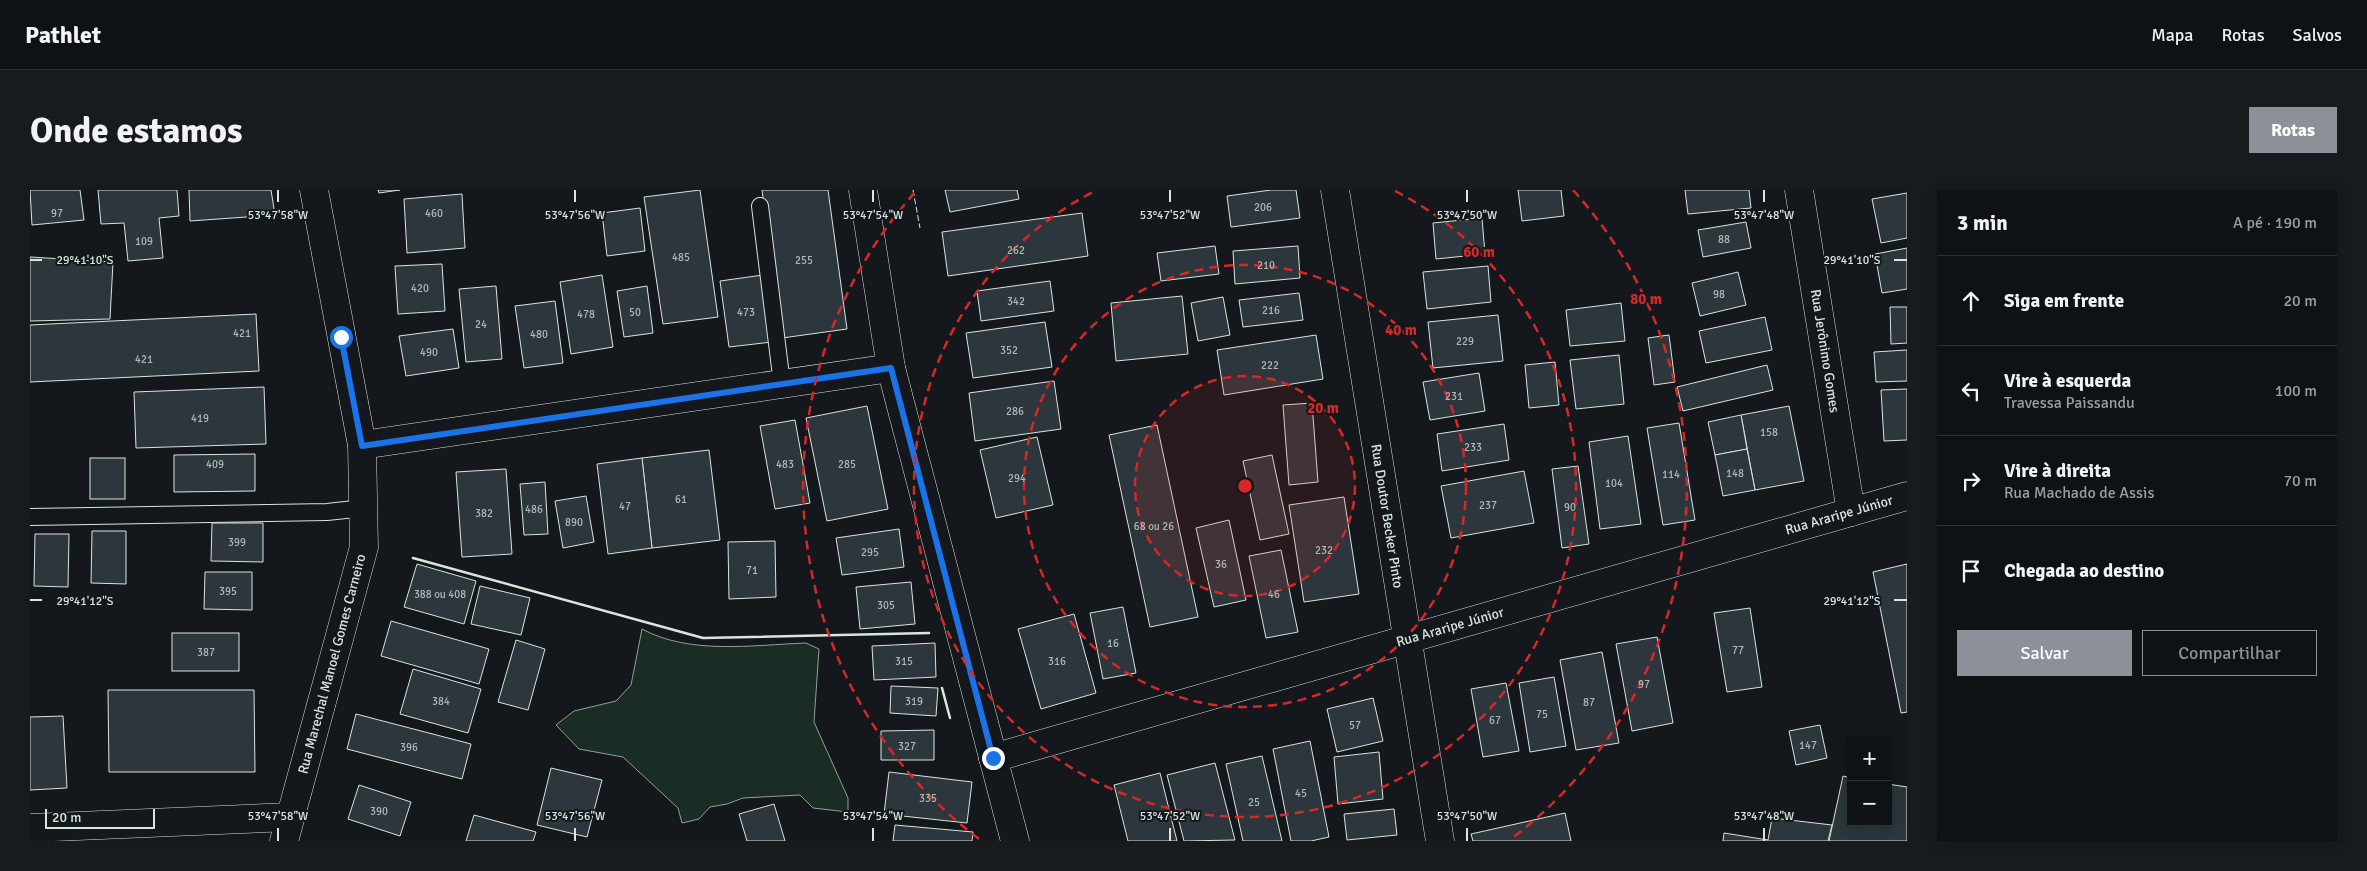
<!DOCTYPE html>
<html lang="pt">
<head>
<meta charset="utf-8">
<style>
  :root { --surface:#0f1215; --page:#181b1e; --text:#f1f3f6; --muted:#9b9ea0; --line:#2f3234; --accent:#8c9099 }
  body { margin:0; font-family:Signika,sans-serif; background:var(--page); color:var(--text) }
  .controls { position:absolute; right:15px; bottom:15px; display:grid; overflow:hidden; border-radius:0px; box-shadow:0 2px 12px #0003 }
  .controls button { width:45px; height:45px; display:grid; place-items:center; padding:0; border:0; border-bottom:1px solid var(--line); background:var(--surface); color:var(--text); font:25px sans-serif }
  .scale { position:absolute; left:15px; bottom:12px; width:110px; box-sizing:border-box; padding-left:5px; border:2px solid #d8e6dc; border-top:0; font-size:14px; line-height:18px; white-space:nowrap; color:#d8e6dc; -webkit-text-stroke:4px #14181c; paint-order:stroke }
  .stop { position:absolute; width:15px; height:15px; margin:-11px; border:4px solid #1a73e8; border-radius:50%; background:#fff }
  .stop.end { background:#1a73e8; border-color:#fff; box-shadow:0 1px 5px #0008 }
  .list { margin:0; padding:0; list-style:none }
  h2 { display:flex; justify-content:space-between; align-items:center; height:65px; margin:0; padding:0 20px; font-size:21px }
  h2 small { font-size:16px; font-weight:400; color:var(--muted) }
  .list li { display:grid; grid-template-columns:32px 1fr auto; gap:15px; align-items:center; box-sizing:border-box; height:90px; padding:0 20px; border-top:1px solid var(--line) }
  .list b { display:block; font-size:19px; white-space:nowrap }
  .list p { margin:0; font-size:16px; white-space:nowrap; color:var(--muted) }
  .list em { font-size:16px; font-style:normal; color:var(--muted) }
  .actions { display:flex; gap:10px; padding:15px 20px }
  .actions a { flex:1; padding:11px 0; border:1px solid var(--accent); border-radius:0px; text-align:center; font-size:18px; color:var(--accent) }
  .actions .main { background:var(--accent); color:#fff }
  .icon { flex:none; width:28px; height:28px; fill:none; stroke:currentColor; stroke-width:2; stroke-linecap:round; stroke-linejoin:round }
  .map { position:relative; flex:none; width:1877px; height:651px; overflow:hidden; border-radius:0px }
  header { display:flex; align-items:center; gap:30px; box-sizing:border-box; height:70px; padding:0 25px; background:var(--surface); border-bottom:1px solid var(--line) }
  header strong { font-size:24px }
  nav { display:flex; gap:28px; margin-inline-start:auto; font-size:18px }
  .intro { display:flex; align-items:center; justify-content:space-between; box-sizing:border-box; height:120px; padding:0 30px }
  h1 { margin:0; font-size:35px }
  .button { padding:12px 22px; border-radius:0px; background:var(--accent); color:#fff; font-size:18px; font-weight:700 }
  main { display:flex; gap:30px; padding:0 30px }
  aside { flex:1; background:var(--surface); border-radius:0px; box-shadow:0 2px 12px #0003 }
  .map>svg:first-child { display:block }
</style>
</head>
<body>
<header>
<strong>Pathlet</strong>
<nav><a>Mapa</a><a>Rotas</a><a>Salvos</a></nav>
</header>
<div class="intro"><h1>Onde estamos</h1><a class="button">Rotas</a></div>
<main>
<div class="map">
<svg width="1877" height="651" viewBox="0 0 1877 651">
  <rect width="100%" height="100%" fill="#14181c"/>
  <!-- green -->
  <path fill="#1a2d24" stroke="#939e99" d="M612,439c48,26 111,16 164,14l13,6 -5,73 34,76v14l-35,-4 -13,-13 -57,3 -16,6 -17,3 -11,12 -17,4 -4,-15 -55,-51 -44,-8 -23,-24 18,-14 42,-10 15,-16z"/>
  <!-- building -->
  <g fill="#2c363c" stroke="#d8e6dc">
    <polygon points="0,0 50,0 54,30 2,35"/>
    <polygon points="68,0 147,0 149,26 129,28 133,68 98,71 94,33 71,34"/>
    <polygon points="159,0 241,0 245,25 160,31"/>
    <polygon points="348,0 370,0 349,3"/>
    <polygon points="670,0 688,127 633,134 614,7"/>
    <polygon points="732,0 798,0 817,139 752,148"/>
    <polygon points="915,0 987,0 989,9 920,22"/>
    <polygon points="1241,0 1266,0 1270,28 1201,37 1197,6"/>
    <polygon points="1488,0 1531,0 1534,26 1492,31"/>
    <polygon points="1655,0 1719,0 1721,18 1658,24"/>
    <polygon points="1877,3 1877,48 1851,53 1842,9"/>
    <polygon points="432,4 435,58 377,63 374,9"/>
    <polygon points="610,18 615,61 577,66 572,23"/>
    <polygon points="1052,23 1058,66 918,86 912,42"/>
    <polygon points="1452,28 1455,64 1406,69 1403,33"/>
    <polygon points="1716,32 1721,58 1673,67 1668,40"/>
    <polygon points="1185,56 1189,84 1131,91 1127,63"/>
    <polygon points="1268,56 1270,88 1205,94 1203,61"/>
    <polygon points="1877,58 1877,99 1852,103 1845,64"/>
    <polygon points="0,67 83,72 80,129 0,131"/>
    <polygon points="412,74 415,121 368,124 365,76"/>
    <polygon points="1458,76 1461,112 1397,119 1393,82"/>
    <polygon points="1708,82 1716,115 1670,126 1662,93"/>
    <polygon points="572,85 583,157 541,164 530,92"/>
    <polygon points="733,85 742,152 699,157 690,91"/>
    <polygon points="1020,91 1024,121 951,131 947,101"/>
    <polygon points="466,96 472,169 436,172 429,99"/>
    <polygon points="617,96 623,143 594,147 587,101"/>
    <polygon points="1269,103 1273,130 1213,137 1209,110"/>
    <polygon points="1152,106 1158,164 1086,171 1081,113"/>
    <polygon points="1193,107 1200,145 1168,151 1161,113"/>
    <polygon points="525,111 533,173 494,178 485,116"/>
    <polygon points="1591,113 1595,151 1540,156 1536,120"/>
    <polygon points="1860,117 1877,117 1877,153 1861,154"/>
    <polygon points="226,124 229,181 0,192 0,135"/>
    <polygon points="1468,125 1473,171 1403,178 1398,132"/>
    <polygon points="1735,127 1742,160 1676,173 1669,141"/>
    <polygon points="1015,132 1022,177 943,188 936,143"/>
    <polygon points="423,139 429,178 376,186 369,146"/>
    <polygon points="1286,145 1293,189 1194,205 1187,160"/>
    <polygon points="1639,145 1645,192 1624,195 1618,148"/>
    <polygon points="1877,160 1877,191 1846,192 1844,162"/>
    <polygon points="1589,165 1594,214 1546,219 1540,170"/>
    <polygon points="1525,172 1529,215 1499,218 1495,175"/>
    <polygon points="1737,175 1743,200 1653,221 1647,197"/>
    <polygon points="1449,183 1455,221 1400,230 1393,192"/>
    <polygon points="1024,191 1031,239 945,251 939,203"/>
    <polygon points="234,197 236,254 106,258 104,202"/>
    <polygon points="1877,199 1877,250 1854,251 1851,200"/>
    <polygon points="1282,213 1288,292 1259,295 1253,215"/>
    <polygon points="837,216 858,319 797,331 776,228"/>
    <polygon points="1759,216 1774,291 1725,300 1711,225"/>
    <polygon points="1711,225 1717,259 1685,265 1678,232"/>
    <polygon points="765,230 780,313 745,319 730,236"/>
    <polygon points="1649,233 1665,330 1633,335 1617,238"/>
    <polygon points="1474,234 1479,270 1412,281 1407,244"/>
    <polygon points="1127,235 1168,427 1120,437 1079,245"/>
    <polygon points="1598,246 1611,334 1570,339 1559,252"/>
    <polygon points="1007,247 1023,315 966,328 950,260"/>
    <polygon points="1717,259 1725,300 1693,306 1685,265"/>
    <polygon points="679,260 690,350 622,358 612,268"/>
    <polygon points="225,264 225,301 144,302 144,265"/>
    <polygon points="1242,265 1259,344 1230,350 1213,271"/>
    <rect x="60" y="268" width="35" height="41"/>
    <polygon points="612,268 622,358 578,364 567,274"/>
    <polygon points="1548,276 1559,354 1532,358 1522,279"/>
    <polygon points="476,279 482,364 432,367 426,282"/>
    <polygon points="1494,281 1504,333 1421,348 1411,296"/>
    <polygon points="515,292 518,344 494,345 490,294"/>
    <polygon points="556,306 564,352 533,358 525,311"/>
    <polygon points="1314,307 1329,404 1274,412 1259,315"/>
    <polygon points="1199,330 1216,410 1184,417 1166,338"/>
    <polygon points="182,333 233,333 233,372 181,371"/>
    <polygon points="869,339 874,377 812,385 806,348"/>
    <polygon points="62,341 96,341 96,394 61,393"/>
    <polygon points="5,344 39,344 38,397 4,396"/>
    <polygon points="745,351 746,407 699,409 698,352"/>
    <polygon points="1251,360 1268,442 1236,448 1219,366"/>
    <polygon points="387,374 446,391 434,434 374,417"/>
    <polygon points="1877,374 1877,522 1871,523 1843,382"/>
    <polygon points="175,382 222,382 222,420 174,419"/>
    <polygon points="881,392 885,434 830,439 826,397"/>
    <polygon points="450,396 500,408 491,445 441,434"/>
    <polygon points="1093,417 1106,483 1073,489 1060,423"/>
    <polygon points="1720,418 1732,497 1697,502 1684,423"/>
    <polygon points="1044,424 1066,503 1011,519 988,439"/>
    <polygon points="361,431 459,459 449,494 351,466"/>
    <rect x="142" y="443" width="67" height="38"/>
    <polygon points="1627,447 1643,533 1602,541 1586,454"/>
    <polygon points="486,450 515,459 498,520 468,512"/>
    <polygon points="905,453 906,487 844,490 842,456"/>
    <polygon points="1572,462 1589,553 1546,560 1530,470"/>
    <polygon points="383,479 451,499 438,543 370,524"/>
    <polygon points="1524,487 1536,556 1500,562 1489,493"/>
    <polygon points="1476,493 1489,561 1453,567 1441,499"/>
    <polygon points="861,496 908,498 906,526 860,523"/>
    <polygon points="78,500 224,500 225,582 79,582"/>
    <polygon points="1343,508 1353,551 1307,562 1297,519"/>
    <polygon points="326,524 441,554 432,589 317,559"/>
    <polygon points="33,526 37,598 0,600 0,527"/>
    <polygon points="1790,535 1797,568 1766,575 1759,541"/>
    <polygon points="904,540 904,570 851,570 851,541"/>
    <polygon points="1280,551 1299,647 1281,651 1261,651 1243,559"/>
    <polygon points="1349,562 1353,609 1308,614 1304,567"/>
    <polygon points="1232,566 1252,651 1213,651 1196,574"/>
    <polygon points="1185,573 1205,650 1154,651 1137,585"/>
    <polygon points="521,578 572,590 557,647 507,635"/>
    <polygon points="859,582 942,592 937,633 854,624"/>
    <polygon points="1130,583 1147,651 1098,651 1084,595"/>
    <polygon points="1813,586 1821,588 1821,632 1858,632 1858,594 1877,597 1877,651 1799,651"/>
    <polygon points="329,595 381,612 370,646 318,629"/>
    <polygon points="744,614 755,651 717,651 709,624"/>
    <polygon points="1364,619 1367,645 1317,650 1314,624"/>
    <polygon points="1535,623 1541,651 1443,651 1441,644"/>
    <polygon points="444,625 506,642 503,651 436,651"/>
    <polygon points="1742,628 1802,635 1798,651 1693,651 1694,643 1738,650"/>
    <polygon points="865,635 943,642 942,651 863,651"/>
  </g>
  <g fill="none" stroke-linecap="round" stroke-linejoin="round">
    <defs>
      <g id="lane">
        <polyline points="730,16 752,194"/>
        <polyline points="0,327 297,322 334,318"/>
      </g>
      <g id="street">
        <polyline points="833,0 861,178 985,651"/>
        <polyline points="1305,0 1410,651"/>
        <polyline points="1769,0 1821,322"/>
        <polyline points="332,255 861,178"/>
        <polyline points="963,568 1877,306"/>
        <polyline points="0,638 260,627"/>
        <polyline points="254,651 334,357 332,255 284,0"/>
      </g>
    </defs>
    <!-- lane casing -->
    <use href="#lane" stroke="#d8e6dc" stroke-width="18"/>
    <!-- street casing -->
    <use href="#street" stroke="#d8e6dc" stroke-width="29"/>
    <!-- lane -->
    <use href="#lane" stroke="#14181c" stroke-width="16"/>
    <!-- street -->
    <use href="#street" stroke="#14181c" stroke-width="28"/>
    <!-- fence -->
    <polyline stroke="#d8e6dc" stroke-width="1" stroke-dasharray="6 2.5" stroke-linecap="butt" points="883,0 890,38"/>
    <!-- wall -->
    <g stroke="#d8e6dc" stroke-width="2.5">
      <polyline points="383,368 673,448 899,443"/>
      <polyline points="912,498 920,528"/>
    </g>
  </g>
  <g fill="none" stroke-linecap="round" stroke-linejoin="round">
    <!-- route -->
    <polyline stroke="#1a73e8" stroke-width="6" points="311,147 332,256 861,178 963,568"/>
  </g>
  <!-- ticks -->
  <path fill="none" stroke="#d8e6dc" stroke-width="2" d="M248,0v12M545,0v12M843,0v12M1140,0v12M1437,0v12M1734,0v12M0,70h12M1864,70h13M0,410h12M1864,410h13M248,638v13M545,638v13M843,638v13M1140,638v13M1437,638v13M1734,638v13"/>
  <!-- distance rings -->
  <circle cx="1215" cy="296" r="110" fill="#d62828" fill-opacity=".12"/>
  <g fill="none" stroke="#d62828" stroke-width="2.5" stroke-dasharray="9 6">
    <circle cx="1215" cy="296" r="110"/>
    <circle cx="1215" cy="296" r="221"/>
    <path d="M1365 1A331 331 0 1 1 1065 1"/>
    <path d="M949 649A442 442 0 0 1 887 0M1543 0A442 442 0 0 1 1481 649"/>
  </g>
  <g text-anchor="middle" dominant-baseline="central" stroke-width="4" stroke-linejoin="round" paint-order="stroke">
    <!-- number labels -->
    <g font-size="11" fill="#adbab4">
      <text x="1233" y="17">206</text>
      <text x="27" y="23">97</text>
      <text x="404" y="23">460</text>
      <text x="1694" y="49">88</text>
      <text x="114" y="51">109</text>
      <text x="986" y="60">262</text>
      <text x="651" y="67">485</text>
      <text x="774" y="70">255</text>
      <text x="1236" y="75">210</text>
      <text x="390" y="98">420</text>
      <text x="1689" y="104">98</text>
      <text x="986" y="111">342</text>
      <text x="1241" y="120">216</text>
      <text x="605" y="122">50</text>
      <text x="716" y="122">473</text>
      <text x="556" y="124">478</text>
      <text x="451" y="134">24</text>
      <text x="212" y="143">421</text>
      <text x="509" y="144">480</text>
      <text x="1435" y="151">229</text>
      <text x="979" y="160">352</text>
      <text x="399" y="162">490</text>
      <text x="114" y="169">421</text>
      <text x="1240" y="175">222</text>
      <text x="1424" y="206">231</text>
      <text x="985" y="221">286</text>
      <text x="170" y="228">419</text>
      <text x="1739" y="242">158</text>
      <text x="1443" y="257">233</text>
      <text x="185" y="274">409</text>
      <text x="755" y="274">483</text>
      <text x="817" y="274">285</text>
      <text x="1705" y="283">148</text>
      <text x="1641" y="284">114</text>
      <text x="987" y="288">294</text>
      <text x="1584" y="293">104</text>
      <text x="651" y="309">61</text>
      <text x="1458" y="315">237</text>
      <text x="595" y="316">47</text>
      <text x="1540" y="317">90</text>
      <text x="504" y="319">486</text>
      <text x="454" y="323">382</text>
      <text x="544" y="332">890</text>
      <text x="1124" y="336">68 ou 26</text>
      <text x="207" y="352">399</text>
      <text x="1294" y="360">232</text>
      <text x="840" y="362">295</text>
      <text x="1191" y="374">36</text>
      <text x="722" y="380">71</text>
      <text x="198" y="401">395</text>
      <text x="410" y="404">388 ou 408</text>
      <text x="1244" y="404">46</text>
      <text x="856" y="415">305</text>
      <text x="1083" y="453">16</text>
      <text x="1708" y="460">77</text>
      <text x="176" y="462">387</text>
      <text x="874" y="471">315</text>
      <text x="1027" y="471">316</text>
      <text x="1614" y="494">97</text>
      <text x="411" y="511">384</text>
      <text x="884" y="511">319</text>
      <text x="1559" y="512">87</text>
      <text x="1512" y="524">75</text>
      <text x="1465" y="530">67</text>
      <text x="1325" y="535">57</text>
      <text x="1778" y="555">147</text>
      <text x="877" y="556">327</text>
      <text x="379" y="557">396</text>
      <text x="1271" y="603">45</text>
      <text x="898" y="608">335</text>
      <text x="1224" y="612">25</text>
      <text x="349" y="621">390</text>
    </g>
    <!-- street labels -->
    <g font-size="14" fill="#d8e6dc" stroke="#14181c">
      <text transform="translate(1795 161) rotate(81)">Rua Jerônimo Gomes</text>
      <text transform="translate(1809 325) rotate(-16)">Rua Araripe Júnior</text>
      <text transform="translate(1357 326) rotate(81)">Rua Doutor Becker Pinto</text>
      <text transform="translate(1420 437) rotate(-16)">Rua Araripe Júnior</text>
      <text transform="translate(302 474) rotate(-75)">Rua Marechal Manoel Gomes Carneiro</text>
    </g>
  </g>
  <g font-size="12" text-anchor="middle" fill="#d8e6dc" stroke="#14181c" stroke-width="4" stroke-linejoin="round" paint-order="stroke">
    <text x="248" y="29">53°47'58"W</text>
    <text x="545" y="29">53°47'56"W</text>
    <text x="843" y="29">53°47'54"W</text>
    <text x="1140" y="29">53°47'52"W</text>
    <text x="1437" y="29">53°47'50"W</text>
    <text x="1734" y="29">53°47'48"W</text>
    <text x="55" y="74">29°41'10"S</text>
    <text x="1822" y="74">29°41'10"S</text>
    <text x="55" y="415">29°41'12"S</text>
    <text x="1822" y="415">29°41'12"S</text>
    <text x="248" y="630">53°47'58"W</text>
    <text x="545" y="630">53°47'56"W</text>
    <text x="843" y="630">53°47'54"W</text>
    <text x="1140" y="630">53°47'52"W</text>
    <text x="1437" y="630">53°47'50"W</text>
    <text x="1734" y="630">53°47'48"W</text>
  </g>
  <circle cx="1215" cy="296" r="8" fill="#d62828" stroke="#14181c" stroke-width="2.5"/>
  <g font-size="15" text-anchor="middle" font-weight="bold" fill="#d62828" stroke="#14181c" stroke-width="4" stroke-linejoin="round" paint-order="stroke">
    <text x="1449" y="67">60 m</text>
    <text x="1616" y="114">80 m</text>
    <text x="1371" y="145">40 m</text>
    <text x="1293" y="223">20 m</text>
  </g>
</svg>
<div class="controls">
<button>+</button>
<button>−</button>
</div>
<div class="scale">20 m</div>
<div class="stop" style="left:311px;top:147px"></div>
<div class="stop end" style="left:963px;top:568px"></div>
</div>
<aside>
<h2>3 min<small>A pé · 190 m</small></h2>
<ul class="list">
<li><svg class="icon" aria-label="ahead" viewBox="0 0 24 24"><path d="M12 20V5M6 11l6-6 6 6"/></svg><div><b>Siga em frente</b></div><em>20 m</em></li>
<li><svg class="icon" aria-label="left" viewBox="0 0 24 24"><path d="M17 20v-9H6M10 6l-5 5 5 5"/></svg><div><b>Vire à esquerda</b><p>Travessa Paissandu</p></div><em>100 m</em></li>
<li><svg class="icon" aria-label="right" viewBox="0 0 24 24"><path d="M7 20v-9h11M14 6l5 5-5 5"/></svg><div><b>Vire à direita</b><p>Rua Machado de Assis</p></div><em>70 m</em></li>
<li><svg class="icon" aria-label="arrive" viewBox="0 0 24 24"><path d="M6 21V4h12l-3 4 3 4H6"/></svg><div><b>Chegada ao destino</b></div></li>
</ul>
<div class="actions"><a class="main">Salvar</a><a>Compartilhar</a></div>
</aside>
</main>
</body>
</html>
